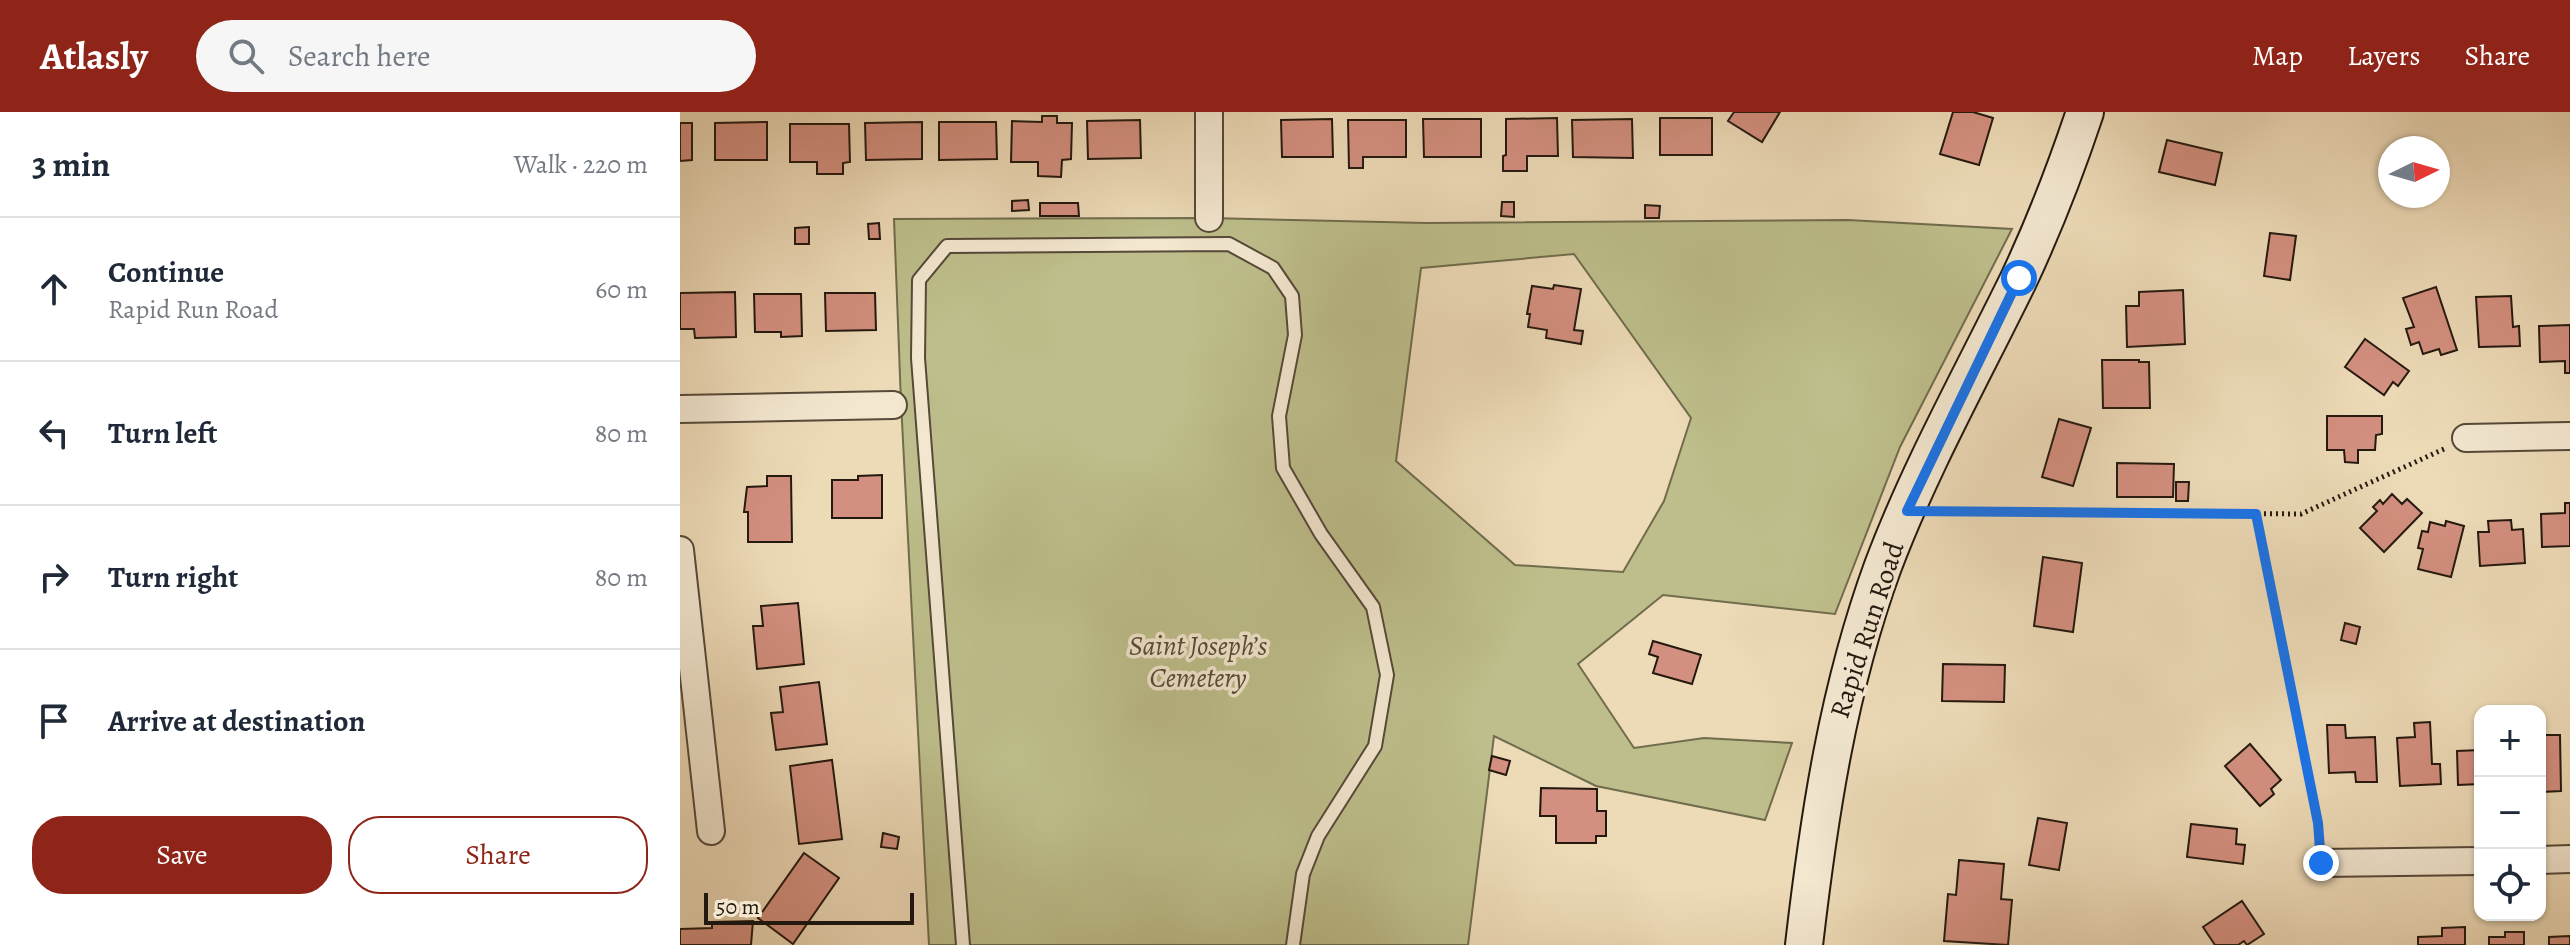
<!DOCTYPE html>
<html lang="en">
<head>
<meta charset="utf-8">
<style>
  :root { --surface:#fff; --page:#f6f6f7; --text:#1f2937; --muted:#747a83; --line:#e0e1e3; --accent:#8f2418 }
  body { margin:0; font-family:Alegreya,serif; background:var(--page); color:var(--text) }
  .controls { position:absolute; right:24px; bottom:24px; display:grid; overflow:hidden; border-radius:16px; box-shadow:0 2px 6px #0004 }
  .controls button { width:72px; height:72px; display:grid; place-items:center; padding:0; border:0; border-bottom:2px solid var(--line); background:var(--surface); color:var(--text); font:40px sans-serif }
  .compass { position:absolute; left:1698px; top:24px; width:72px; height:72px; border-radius:50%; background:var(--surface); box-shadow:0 2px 6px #0004; rotate:85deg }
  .scale { position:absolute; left:24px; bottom:20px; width:210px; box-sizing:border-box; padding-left:8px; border:4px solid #24190f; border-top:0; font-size:22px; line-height:28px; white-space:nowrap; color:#24190f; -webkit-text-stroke:6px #f3e7d0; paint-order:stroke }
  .stop { position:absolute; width:24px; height:24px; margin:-18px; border:6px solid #1a73e8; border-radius:50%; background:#fff }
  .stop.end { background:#1a73e8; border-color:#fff; box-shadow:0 2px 8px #0008 }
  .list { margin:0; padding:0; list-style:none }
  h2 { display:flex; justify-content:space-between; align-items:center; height:104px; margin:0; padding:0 32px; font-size:34px }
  h2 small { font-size:26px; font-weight:400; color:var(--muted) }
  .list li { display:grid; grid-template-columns:52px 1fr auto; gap:24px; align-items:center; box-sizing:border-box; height:144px; padding:0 32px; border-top:2px solid var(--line) }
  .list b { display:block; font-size:30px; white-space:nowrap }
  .list p { margin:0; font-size:26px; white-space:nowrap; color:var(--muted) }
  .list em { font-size:26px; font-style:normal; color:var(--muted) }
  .actions { display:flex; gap:16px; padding:24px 32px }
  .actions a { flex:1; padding:18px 0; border:2px solid var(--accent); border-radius:32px; text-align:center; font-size:28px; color:var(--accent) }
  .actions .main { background:var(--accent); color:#fff }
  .icon { flex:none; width:44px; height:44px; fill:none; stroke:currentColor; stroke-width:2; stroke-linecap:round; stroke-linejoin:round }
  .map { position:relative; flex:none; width:1890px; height:833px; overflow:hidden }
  header { display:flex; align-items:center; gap:48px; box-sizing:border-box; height:112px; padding:0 40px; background:var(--accent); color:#fff }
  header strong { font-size:38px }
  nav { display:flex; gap:44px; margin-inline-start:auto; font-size:28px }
  .search { width:560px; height:72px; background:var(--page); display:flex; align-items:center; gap:20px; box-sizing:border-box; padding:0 28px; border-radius:44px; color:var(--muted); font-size:30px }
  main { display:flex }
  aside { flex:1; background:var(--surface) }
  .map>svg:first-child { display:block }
</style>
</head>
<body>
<header>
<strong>Atlasly</strong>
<div class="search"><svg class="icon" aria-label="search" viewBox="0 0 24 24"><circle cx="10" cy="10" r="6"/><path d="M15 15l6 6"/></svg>Search here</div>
<nav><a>Map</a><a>Layers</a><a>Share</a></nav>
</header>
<main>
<aside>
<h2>3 min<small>Walk · 220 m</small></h2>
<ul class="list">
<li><svg class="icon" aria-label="ahead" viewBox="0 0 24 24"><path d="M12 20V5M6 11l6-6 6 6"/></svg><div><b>Continue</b><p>Rapid Run Road</p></div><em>60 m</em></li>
<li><svg class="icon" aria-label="left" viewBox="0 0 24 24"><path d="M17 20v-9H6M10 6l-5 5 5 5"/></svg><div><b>Turn left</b></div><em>80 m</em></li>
<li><svg class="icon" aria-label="right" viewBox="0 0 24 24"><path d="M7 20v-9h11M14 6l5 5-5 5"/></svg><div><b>Turn right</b></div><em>80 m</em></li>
<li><svg class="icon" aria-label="arrive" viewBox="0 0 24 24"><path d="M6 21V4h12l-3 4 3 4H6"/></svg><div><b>Arrive at destination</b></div></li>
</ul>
<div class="actions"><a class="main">Save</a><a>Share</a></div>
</aside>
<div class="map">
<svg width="1890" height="833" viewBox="0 0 1890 833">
  <rect width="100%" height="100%" fill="#eddab7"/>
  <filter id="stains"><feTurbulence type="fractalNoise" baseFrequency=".0025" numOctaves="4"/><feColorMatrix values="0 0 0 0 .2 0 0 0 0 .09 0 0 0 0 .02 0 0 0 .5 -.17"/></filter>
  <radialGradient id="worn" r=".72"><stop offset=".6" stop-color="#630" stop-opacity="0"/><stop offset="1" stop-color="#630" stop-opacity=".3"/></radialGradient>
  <!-- green -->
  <path fill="#bdbe8b" stroke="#706c4d" stroke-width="2" fill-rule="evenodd" d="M529,106l218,5 421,-3 164,9 -112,218 -65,167 -172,-19 -85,69 56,84 70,-10 88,5 -27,77 -169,-34 -102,-50 -26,209h-539l-28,-543 -7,-183zM894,142l117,164 -27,83 -41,71 -108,-7 -119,-104 25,-193z"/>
  <!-- building -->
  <g fill="#d38f7f" stroke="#24190f" stroke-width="2">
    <polygon points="1054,0 1100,0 1082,30 1048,9"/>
    <polygon points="1273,0 1293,0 1313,6 1299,53 1260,42"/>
    <polygon points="362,4 377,4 377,11 392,11 391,47 382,48 381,65 358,64 358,50 331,50 332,9 362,10"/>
    <polygon points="877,6 878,44 847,44 847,59 823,59 823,44 826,43 826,7"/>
    <rect x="980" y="6" width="52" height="37"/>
    <polygon points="652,7 653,45 602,45 601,8"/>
    <polygon points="743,7 801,7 801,45 744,45"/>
    <polygon points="952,7 953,46 893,45 892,8"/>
    <polygon points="460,8 461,46 408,47 407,9"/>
    <polygon points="668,8 726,8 726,45 683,45 683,56 669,56"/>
    <polygon points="87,10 87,48 35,48 35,11"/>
    <polygon points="242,10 242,47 186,48 185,11"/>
    <polygon points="259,10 316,10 317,47 259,48"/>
    <polygon points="0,11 12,11 12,48 0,49"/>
    <polygon points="110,12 169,12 170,50 163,51 163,62 137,62 137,50 110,50"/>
    <polygon points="1487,28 1542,41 1535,73 1479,60"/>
    <polygon points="348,88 349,98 332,99 332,89"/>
    <polygon points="822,90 834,90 834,105 821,104"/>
    <polygon points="360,91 398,91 399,104 360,104"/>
    <polygon points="965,93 980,94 979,106 965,106"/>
    <polygon points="199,111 200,127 189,127 188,112"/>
    <polygon points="129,115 129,132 115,132 115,116"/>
    <polygon points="1590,121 1616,124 1610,168 1584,164"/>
    <polygon points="874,173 901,177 894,218 903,219 901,232 866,226 867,218 848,215 850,202 847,202 852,174 873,177"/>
    <polygon points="1756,175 1777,238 1761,243 1759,237 1743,242 1739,230 1731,233 1726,217 1734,215 1723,186"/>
    <polygon points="1503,178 1505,232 1447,235 1446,194 1459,194 1459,180"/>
    <polygon points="55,180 56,225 15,226 14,217 0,217 0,181"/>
    <polygon points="145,181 195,181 196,218 146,219"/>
    <polygon points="74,182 121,182 122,224 101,225 101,220 75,220"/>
    <polygon points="1831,184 1833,215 1839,214 1840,234 1799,235 1796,185"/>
    <polygon points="1890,213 1890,261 1885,261 1885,249 1860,250 1859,214"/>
    <polygon points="1685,227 1729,259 1718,274 1713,270 1704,283 1665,255"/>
    <polygon points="1422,248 1459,248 1459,250 1469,250 1470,296 1423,296"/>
    <polygon points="1647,304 1702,304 1702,322 1696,323 1695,338 1678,338 1678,351 1665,350 1664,338 1647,338"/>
    <polygon points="1379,307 1411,316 1393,374 1362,365"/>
    <polygon points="1437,351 1494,352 1493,385 1437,385"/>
    <polygon points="202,363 202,406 152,406 152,368 178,368 178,364"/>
    <polygon points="87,364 111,364 112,430 68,430 68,400 64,400 67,375 87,374"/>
    <polygon points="1496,370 1509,370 1508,389 1496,389"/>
    <polygon points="1712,382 1722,392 1727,387 1742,401 1704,440 1680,416 1697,399 1693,395 1700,388 1703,392"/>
    <polygon points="1885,391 1890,391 1890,434 1862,435 1861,402 1885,401"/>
    <polygon points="1831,408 1832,418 1843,417 1845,451 1800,454 1798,420 1809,420 1808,409"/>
    <polygon points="1766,409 1784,414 1771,465 1738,457 1743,437 1738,436 1742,419 1748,420 1750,410 1765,414"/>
    <polygon points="1363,445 1402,451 1393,520 1354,514"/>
    <polygon points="118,491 124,552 77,557 73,514 83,514 81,494"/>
    <polygon points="1665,511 1680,515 1676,532 1661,528"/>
    <polygon points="973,529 1021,543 1012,572 973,561 978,545 969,542"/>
    <polygon points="1263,552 1325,553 1324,590 1262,589"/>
    <polygon points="139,570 147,632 96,638 91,601 103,600 100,575"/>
    <polygon points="1750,610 1752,652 1760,652 1761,672 1720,674 1717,626 1735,625 1734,611"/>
    <polygon points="1647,613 1665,613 1666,626 1695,625 1697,670 1676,670 1675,660 1649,661"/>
    <polygon points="1860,623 1880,623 1881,679 1862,680 1860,674"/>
    <polygon points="1570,632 1601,668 1591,677 1594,682 1580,694 1545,654"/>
    <polygon points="1800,638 1800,672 1778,673 1777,639"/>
    <polygon points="812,644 830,649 826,663 809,658"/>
    <polygon points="152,648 162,727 119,732 110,654"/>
    <polygon points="861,676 917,677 917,699 926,699 926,724 916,724 916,731 876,731 876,704 860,704"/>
    <polygon points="1358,706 1387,711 1379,758 1349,753"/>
    <polygon points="1511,712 1557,717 1556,732 1565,733 1563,752 1507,745"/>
    <polygon points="203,721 219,725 217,737 201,735"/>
    <polygon points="124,741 159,766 113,832 78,806"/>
    <polygon points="1279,748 1324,752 1321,787 1332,788 1328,833 1264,829 1268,782 1276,783"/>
    <polygon points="1562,789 1584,822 1567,833 1564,829 1558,833 1535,833 1523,815"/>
    <polygon points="73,809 71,833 0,833 0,817 32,816 32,810"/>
    <polygon points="1785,815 1785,833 1738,833 1738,825 1762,824 1762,816"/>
    <polygon points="1825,820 1844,820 1844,833 1809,833 1809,825 1825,825"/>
    <polygon points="1890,824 1890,833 1869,833 1869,825"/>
  </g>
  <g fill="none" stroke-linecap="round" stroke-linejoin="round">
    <defs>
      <polyline id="lane" points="283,833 238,246 239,168 267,134 549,132 593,156 612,184 615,223 599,304 603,356 641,422 693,495 707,563 695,634 638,724 623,762 613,833"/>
      <g id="street">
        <polyline points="529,0 529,106"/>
        <polyline points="0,297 213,293"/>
        <polyline points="1786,326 1890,324"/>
        <polyline points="0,438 31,719"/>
        <polyline points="1860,748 1890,747"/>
        <polyline points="1641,751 1800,749"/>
      </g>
      <path id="secondary" d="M1124,833c15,-129 34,-256 79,-379 37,-98 89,-191 135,-285 26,-55 48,-112 67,-169"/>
    </defs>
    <!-- lane casing -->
    <use href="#lane" stroke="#564939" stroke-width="16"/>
    <!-- street casing -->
    <use href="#street" stroke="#564939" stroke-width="30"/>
    <!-- secondary casing -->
    <use href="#secondary" stroke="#24190f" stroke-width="40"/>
    <!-- path -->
    <g stroke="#24190f" stroke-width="5" stroke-dasharray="2 4" stroke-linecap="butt">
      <polyline points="1260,399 1621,402 1764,337"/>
      <polyline points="1576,402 1640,726"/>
    </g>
    <!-- lane -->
    <use href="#lane" stroke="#f3e7d0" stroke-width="12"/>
    <!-- street -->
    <use href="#street" stroke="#f3e7d0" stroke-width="26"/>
    <!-- secondary -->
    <use href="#secondary" stroke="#f3e7d0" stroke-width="36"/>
  </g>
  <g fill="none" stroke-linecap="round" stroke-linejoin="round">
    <!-- route -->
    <polyline stroke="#1a73e8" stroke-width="10" points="1339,166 1227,399 1576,402 1638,711 1641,751"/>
  </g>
  <g text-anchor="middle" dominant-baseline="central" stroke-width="7" stroke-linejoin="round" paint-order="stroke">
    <!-- street labels -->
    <g font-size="28" fill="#24190f" stroke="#f3e7d0">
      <text transform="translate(1187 518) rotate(-72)">Rapid Run Road</text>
    </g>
    <!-- park labels -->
    <g font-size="28" font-style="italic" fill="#524b34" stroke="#f3e7d0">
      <text x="518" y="534">Saint Joseph’s<tspan x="518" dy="32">Cemetery</tspan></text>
    </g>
  </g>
  <rect width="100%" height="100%" filter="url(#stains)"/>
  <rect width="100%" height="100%" fill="url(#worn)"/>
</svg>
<div class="controls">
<button>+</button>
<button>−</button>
<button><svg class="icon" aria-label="locate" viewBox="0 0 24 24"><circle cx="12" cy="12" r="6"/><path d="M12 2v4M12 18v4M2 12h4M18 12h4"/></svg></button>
</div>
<svg class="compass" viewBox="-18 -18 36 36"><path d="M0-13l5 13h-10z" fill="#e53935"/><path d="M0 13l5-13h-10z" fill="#747a83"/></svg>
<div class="scale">50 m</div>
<div class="stop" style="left:1339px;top:166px"></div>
<div class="stop end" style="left:1641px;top:751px"></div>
</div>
</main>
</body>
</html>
